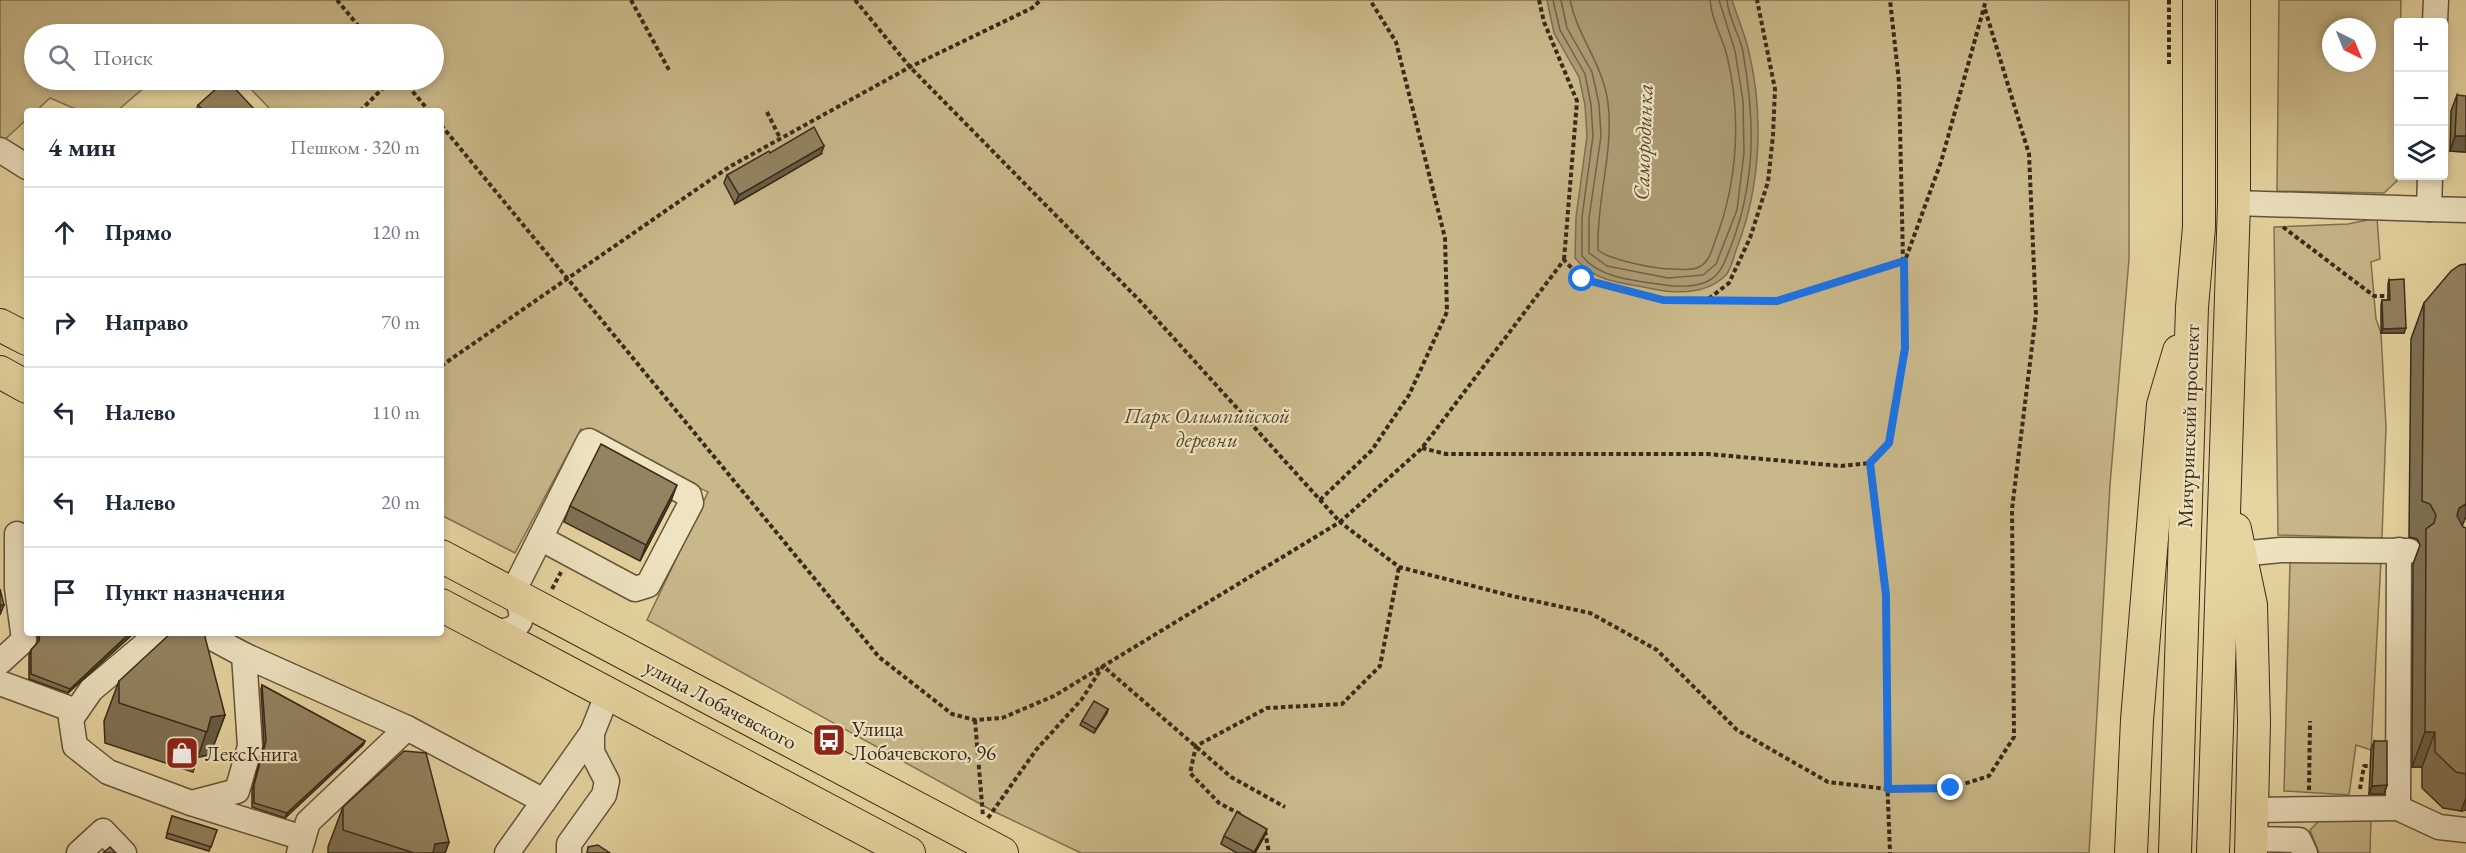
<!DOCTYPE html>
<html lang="ru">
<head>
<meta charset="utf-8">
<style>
  :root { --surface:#fff; --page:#f2f2f3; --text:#1f2937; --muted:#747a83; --line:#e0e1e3 }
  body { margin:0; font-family:"EB Garamond",serif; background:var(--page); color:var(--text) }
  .controls { position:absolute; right:18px; top:18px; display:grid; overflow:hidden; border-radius:6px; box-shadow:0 3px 9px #0003 }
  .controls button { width:54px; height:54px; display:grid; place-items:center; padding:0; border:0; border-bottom:2px solid var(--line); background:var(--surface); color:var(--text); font:30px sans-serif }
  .compass { position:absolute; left:2322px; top:18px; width:54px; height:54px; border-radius:50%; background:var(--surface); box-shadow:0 3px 9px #0003; rotate:137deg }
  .stop { position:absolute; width:18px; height:18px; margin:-14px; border:4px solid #1a73e8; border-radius:50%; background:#fff }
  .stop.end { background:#1a73e8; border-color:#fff; box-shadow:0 2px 6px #0008 }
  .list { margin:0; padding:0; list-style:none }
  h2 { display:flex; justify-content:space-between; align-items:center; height:78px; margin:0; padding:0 24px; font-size:26px }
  h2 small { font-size:20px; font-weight:400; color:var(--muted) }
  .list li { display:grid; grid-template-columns:39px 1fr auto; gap:18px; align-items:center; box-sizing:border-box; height:90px; padding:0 24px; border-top:2px solid var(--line) }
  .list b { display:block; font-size:22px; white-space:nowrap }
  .list em { font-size:20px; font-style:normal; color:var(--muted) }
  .icon { flex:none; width:33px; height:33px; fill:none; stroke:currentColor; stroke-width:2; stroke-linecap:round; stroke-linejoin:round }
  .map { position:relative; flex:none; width:2466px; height:853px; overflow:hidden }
  .search { position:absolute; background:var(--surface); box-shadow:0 3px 9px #0003; left:24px; top:24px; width:420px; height:66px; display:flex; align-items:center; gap:15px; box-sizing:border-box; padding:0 21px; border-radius:33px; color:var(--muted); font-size:22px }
  .panel { position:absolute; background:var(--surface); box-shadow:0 3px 9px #0003; left:24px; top:108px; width:420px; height:528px; border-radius:6px }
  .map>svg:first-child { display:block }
</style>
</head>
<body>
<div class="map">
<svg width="2466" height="853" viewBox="0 0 2466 853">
  <rect width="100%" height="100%" fill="#e6d5a1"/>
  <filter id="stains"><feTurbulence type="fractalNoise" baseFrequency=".00333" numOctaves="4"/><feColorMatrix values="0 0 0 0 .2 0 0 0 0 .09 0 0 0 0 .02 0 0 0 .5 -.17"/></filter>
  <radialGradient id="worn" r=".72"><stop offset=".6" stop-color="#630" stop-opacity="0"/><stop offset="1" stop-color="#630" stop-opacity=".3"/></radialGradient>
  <!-- green -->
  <g fill="#c9b88a" stroke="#827152" stroke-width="1.5" fill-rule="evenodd">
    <polygon points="0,0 2129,0 2129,259 2110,485 2089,853 1081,853 993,811 647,620 708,492 581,429 515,553 441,515 441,111 272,111 242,80 434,80 434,34 34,34 34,80 153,80 117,111 80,111 50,98 36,111 27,111 27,119 0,144"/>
    <path d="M2279,0h122l-4,181 -13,12 -107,-2zM2331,27h36v36h-36z"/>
    <polygon points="2377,218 2380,259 2371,262 2376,319 2381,333 2386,427 2382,538 2278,535 2274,227 2348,224"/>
    <polygon points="2381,561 2371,750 2356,745 2349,795 2284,791 2290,562"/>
    <polygon points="2321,819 2371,819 2370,853 2319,853 2310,830"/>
  </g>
  <!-- water -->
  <path fill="#ac9b73" stroke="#7e6e4f" stroke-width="1.5" d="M1547,0h185c5,16 12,32 16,48 16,64 13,136 -10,197 -4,9 -6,23 -12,30 -19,19 -48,19 -73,14 -30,-7 -56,-5 -78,-31l1,-41 11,-81 -2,-31 -6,-28 -25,-44z"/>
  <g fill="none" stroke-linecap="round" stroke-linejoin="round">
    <!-- shore -->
    <g stroke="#736246" stroke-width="1.5">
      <path d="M1553,0l7,30 25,44 6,31 2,31 -11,81v39c18,23 56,25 83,29 12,2 30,2 41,-3 16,-7 19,-22 25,-36 25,-65 24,-126 12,-194 -3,-17 -15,-34 -16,-52"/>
      <polyline points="1561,0 1567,28 1592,72 1599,104 1601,136 1589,218 1589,253 1607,266 1668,278 1703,275 1716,264 1737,210 1744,153 1743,101 1735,51 1719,0"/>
      <path d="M1570,0c8,38 33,64 38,103 6,49 -12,98 -10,147 11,10 58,19 74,19 8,0 20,2 27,-2 10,-5 13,-17 16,-26 23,-59 27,-128 11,-189 -5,-17 -15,-34 -16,-52"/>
    </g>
    <defs>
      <g id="minor">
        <polyline points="2435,22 2436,0"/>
        <polyline points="0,150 27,167"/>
        <polyline points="2430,176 2429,209 2466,210"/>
        <polyline points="2234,203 2429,209"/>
        <polyline points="2240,554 2281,550 2409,551"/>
        <path d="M492,632c31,0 36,-15 21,-40l76,-151 100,54 2,8 -43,82 -13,4 -95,-51"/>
        <polyline points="159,633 91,690 71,719 75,746 108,772 191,803 237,791 250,746 244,655"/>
        <polyline points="203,633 244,655 407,728 544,801 592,733"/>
        <polyline points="0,662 24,640 17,588 17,534"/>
        <polyline points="0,683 76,711"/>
        <polyline points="191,803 303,838"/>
        <polyline points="2398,808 2439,827 2466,830"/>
        <polyline points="2253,810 2398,808 2399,550"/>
        <polyline points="2252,839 2299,840 2305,853"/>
        <polyline points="79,853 103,831 124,853"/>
        <polyline points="299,853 308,822 407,728"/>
        <polyline points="507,853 544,801"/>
        <polyline points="569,853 569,844 604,795 607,781 592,752 592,733 608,693"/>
      </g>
      <g id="major">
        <polyline points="0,325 27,339"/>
        <polyline points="0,372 27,387"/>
        <polyline points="2235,529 2251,605 2254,722 2251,853"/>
        <polyline points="441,556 1002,853"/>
        <polyline points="441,605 909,853"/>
        <polyline points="2131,853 2137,720 2163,405 2179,351"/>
        <polyline points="2175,853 2192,307 2199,227 2199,0"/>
        <polyline points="2213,853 2234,203 2234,0"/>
      </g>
    </defs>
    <!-- minor casing -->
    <use href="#minor" stroke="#65553c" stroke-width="27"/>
    <!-- major casing -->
    <use href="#major" stroke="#3a2a1a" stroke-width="34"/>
    <!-- path -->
    <g stroke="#3a2a1a" stroke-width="4" stroke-dasharray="4.5 3" stroke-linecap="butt">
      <polyline points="337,0 365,34"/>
      <polyline points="631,0 669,70"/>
      <polyline points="855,0 910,67 1141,302 1340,522 1422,448 1564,260 1582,279 1663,300 1707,300 1729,283 1750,238 1768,182 1773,135 1775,89 1757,0"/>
      <polyline points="1539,0 1544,22 1577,101 1564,260"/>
      <polyline points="2169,0 2169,64"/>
      <polyline points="403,80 429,111"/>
      <polyline points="360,111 391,80"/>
      <polyline points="767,112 780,138"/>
      <polyline points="441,125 879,657 952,714 975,720 1002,718 1054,696 1340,522 1399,567 1512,596 1590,613 1657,650 1737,730 1828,782 1888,789 1951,788 1989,776 2014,737 2012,509 2036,314 2029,154 1984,6"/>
      <polyline points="2283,227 2374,296 2388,296"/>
      <polyline points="1906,258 1941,162 1986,0"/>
      <polyline points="1707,300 1777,301 1904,261"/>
      <polyline points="441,366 729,167 910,67 1032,8 1041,0"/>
      <polyline points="1422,448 1446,454 1708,454 1841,466 1870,463 1889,443 1905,348 1899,82 1890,0"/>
      <polyline points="1870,463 1886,595 1886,748 1890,853"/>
      <polyline points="1320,500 1372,450 1409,395 1447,312 1445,238 1396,42 1370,0"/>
      <polyline points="552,589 561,572"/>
      <polyline points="975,720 983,816"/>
      <polyline points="2360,789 2364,766 2370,766"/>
      <polyline points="2309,790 2310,721"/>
      <polyline points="1240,814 1219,803 1190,773 1196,746 1267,708 1342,704 1380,666 1399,567"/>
      <polyline points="988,818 1036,750 1082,699 1103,666 1231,777 1285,807"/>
      <polyline points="1265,831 1269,853"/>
    </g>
    <!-- minor -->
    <use href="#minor" stroke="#efe4c2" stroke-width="24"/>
    <!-- major -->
    <use href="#major" stroke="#e6d5a1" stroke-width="32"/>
  </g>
  <!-- wall -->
  <g fill="#7e7153" stroke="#3a2a1a" stroke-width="1.5">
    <polygon points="2457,95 2466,152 2450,151 2451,111"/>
    <polygon points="198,105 256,111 196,111"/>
    <polygon points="770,153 821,154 735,204 724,183 727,175"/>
    <polygon points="2466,264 2466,516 2462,526 2463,527 2466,528 2466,810 2461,811 2443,808 2422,788 2422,767 2412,767 2413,564 2420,545 2417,539 2409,537 2411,339 2424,303"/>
    <polygon points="2389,280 2404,333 2381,333 2381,305 2382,300 2388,300 2388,284"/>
    <polygon points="671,501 640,561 564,522 570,506"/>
    <polygon points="38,633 134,633 68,693 29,679 29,655 31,650 38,642"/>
    <polygon points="119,681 225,715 210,755 198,757 193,772 105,743 104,721"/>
    <polygon points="262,685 365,741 363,745 285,818 252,807 252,790 264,745 261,689"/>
    <polygon points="1108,709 1107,713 1094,733 1080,725 1082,721"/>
    <polygon points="2374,741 2387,785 2384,794 2369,794 2371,750"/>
    <polygon points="343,807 449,842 445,853 328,853 328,847"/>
    <polygon points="172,816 217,830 209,851 166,838"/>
    <polygon points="1224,836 1264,837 1255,853 1237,853 1221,844"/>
  </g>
  <!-- shaded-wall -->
  <g fill="#675c43" stroke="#3a2a1a" stroke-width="1.5">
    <polygon points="2455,136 2466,136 2466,152 2450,151"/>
    <polygon points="824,146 821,154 735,204 739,195"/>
    <polygon points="2406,328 2404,333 2381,333 2383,329"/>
    <polygon points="677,485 671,501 640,561 646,545"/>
    <polygon points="2466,504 2466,516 2458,537 2446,543 2459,508"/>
    <polygon points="0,605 4,605 0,615"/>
    <polygon points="130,633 134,633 68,693 70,689"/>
    <polygon points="1108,709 1107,713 1094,733 1096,729"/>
    <polygon points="225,715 210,755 198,757 211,717"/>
    <polygon points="2425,732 2435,732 2422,767 2412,767"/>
    <polygon points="365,741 363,745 285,818 287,813"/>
    <polygon points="2387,785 2384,794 2369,794 2372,786"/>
    <polygon points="2466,798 2466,810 2461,811"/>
    <polygon points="1267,829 1264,837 1255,853 1254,853"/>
    <polygon points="449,842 445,853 432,853 435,844"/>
  </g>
  <!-- building -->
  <g fill="#938360" stroke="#3a2a1a" stroke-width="1.5">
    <polygon points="226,80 227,80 256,111 204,111 198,105"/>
    <polygon points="2457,95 2466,96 2466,136 2455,136"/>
    <polygon points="814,127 824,146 739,195 727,175 769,151 770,153"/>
    <polygon points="2466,264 2466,504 2459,508 2457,516 2463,527 2466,528 2466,774 2456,772 2435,752 2435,732 2425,732 2426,529 2434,523 2436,515 2430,504 2422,501 2424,303 2451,271 2460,265"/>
    <polygon points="2404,279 2406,328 2383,329 2382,300 2390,300 2389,280"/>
    <polygon points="601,444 677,485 646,545 570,506"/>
    <polygon points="0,589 4,605 0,605"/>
    <polygon points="40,633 130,633 70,689 31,674 31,650 39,641"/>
    <polygon points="171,633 204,633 225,715 211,717 207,732 119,703 119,681"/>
    <polygon points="262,685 365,741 287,813 254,803 254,785 266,741"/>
    <polygon points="1094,701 1108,709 1096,729 1082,721"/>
    <polygon points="2374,741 2387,741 2387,785 2372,786"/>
    <polygon points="404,751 426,753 449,842 435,844 433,853 414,853 343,830 343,807"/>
    <polygon points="1237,812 1267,829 1254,852 1224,836"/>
    <polygon points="172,816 217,830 211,847 167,833"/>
    <polygon points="598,845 610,853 587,853 588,847"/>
    <polygon points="110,847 116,853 103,853"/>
  </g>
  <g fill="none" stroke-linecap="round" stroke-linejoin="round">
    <!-- route -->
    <polyline stroke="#1a73e8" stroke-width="8" points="1582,279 1663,300 1777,301 1904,261 1905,348 1889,443 1870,463 1886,595 1888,789 1951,788"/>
  </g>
  <!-- icons -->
  <defs>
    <symbol id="bus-square" viewBox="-11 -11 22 22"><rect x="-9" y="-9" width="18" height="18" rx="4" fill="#8f2418" stroke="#efe4c2"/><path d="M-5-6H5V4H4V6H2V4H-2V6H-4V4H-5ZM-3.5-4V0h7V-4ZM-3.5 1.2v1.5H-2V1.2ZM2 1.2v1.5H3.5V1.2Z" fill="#fff"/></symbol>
    <symbol id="shop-square" viewBox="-11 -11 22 22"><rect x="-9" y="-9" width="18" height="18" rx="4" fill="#8f2418" stroke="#efe4c2"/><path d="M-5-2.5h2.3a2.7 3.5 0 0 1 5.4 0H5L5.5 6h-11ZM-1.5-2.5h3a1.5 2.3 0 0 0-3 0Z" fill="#fff"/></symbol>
  </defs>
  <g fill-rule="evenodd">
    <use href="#bus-square" x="810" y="721" width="38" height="38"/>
    <use href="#shop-square" x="163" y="734" width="38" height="38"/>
  </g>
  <g text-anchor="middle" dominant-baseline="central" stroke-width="4.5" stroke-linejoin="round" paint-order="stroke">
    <!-- park labels -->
    <g font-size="21" font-style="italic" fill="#574630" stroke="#efe4c2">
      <text x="1207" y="415">Парк Олимпийской<tspan x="1207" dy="24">деревни</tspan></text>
    </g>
    <!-- street labels -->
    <g font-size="21" fill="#3a2a1a" stroke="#efe4c2">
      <text transform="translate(2188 426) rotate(-88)">Мичуринский проспект</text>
      <text transform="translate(721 704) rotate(28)">улица Лобачевского</text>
    </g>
    <!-- poi labels -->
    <g font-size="21" fill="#3a2a1a" stroke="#efe4c2" text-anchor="start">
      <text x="852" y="728">Улица<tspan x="852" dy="24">Лобачевского, 96</tspan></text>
      <text x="205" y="753">ЛексКнига</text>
    </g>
    <!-- water labels -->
    <g font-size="22" font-style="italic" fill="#5c4c35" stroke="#efe4c2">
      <text transform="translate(1643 142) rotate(-88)">Самородинка</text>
    </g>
  </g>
  <rect width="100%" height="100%" filter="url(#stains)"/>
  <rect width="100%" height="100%" fill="url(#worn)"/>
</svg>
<div class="controls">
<button>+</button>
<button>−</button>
<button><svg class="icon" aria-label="layers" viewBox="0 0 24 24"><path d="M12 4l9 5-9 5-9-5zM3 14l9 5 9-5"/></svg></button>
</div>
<svg class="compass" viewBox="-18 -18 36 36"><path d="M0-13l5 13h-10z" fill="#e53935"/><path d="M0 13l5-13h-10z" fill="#747a83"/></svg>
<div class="stop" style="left:1582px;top:279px"></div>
<div class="stop end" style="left:1951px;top:788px"></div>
<div class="search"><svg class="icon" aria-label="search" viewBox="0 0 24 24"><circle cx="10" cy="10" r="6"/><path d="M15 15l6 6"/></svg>Поиск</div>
<section class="panel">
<h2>4 мин<small>Пешком · 320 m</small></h2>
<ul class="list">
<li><svg class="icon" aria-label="ahead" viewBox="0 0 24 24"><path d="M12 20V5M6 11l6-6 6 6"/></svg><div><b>Прямо</b></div><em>120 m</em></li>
<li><svg class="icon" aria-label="right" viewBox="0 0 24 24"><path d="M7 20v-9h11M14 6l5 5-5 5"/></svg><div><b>Направо</b></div><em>70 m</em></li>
<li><svg class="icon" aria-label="left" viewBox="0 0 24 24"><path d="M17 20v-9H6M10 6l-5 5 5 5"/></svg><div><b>Налево</b></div><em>110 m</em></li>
<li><svg class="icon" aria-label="left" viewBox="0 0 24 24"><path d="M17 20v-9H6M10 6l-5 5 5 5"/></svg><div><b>Налево</b></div><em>20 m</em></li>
<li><svg class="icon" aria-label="arrive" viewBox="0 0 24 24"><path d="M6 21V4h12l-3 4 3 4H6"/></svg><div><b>Пункт назначения</b></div></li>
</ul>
</section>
</div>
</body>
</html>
